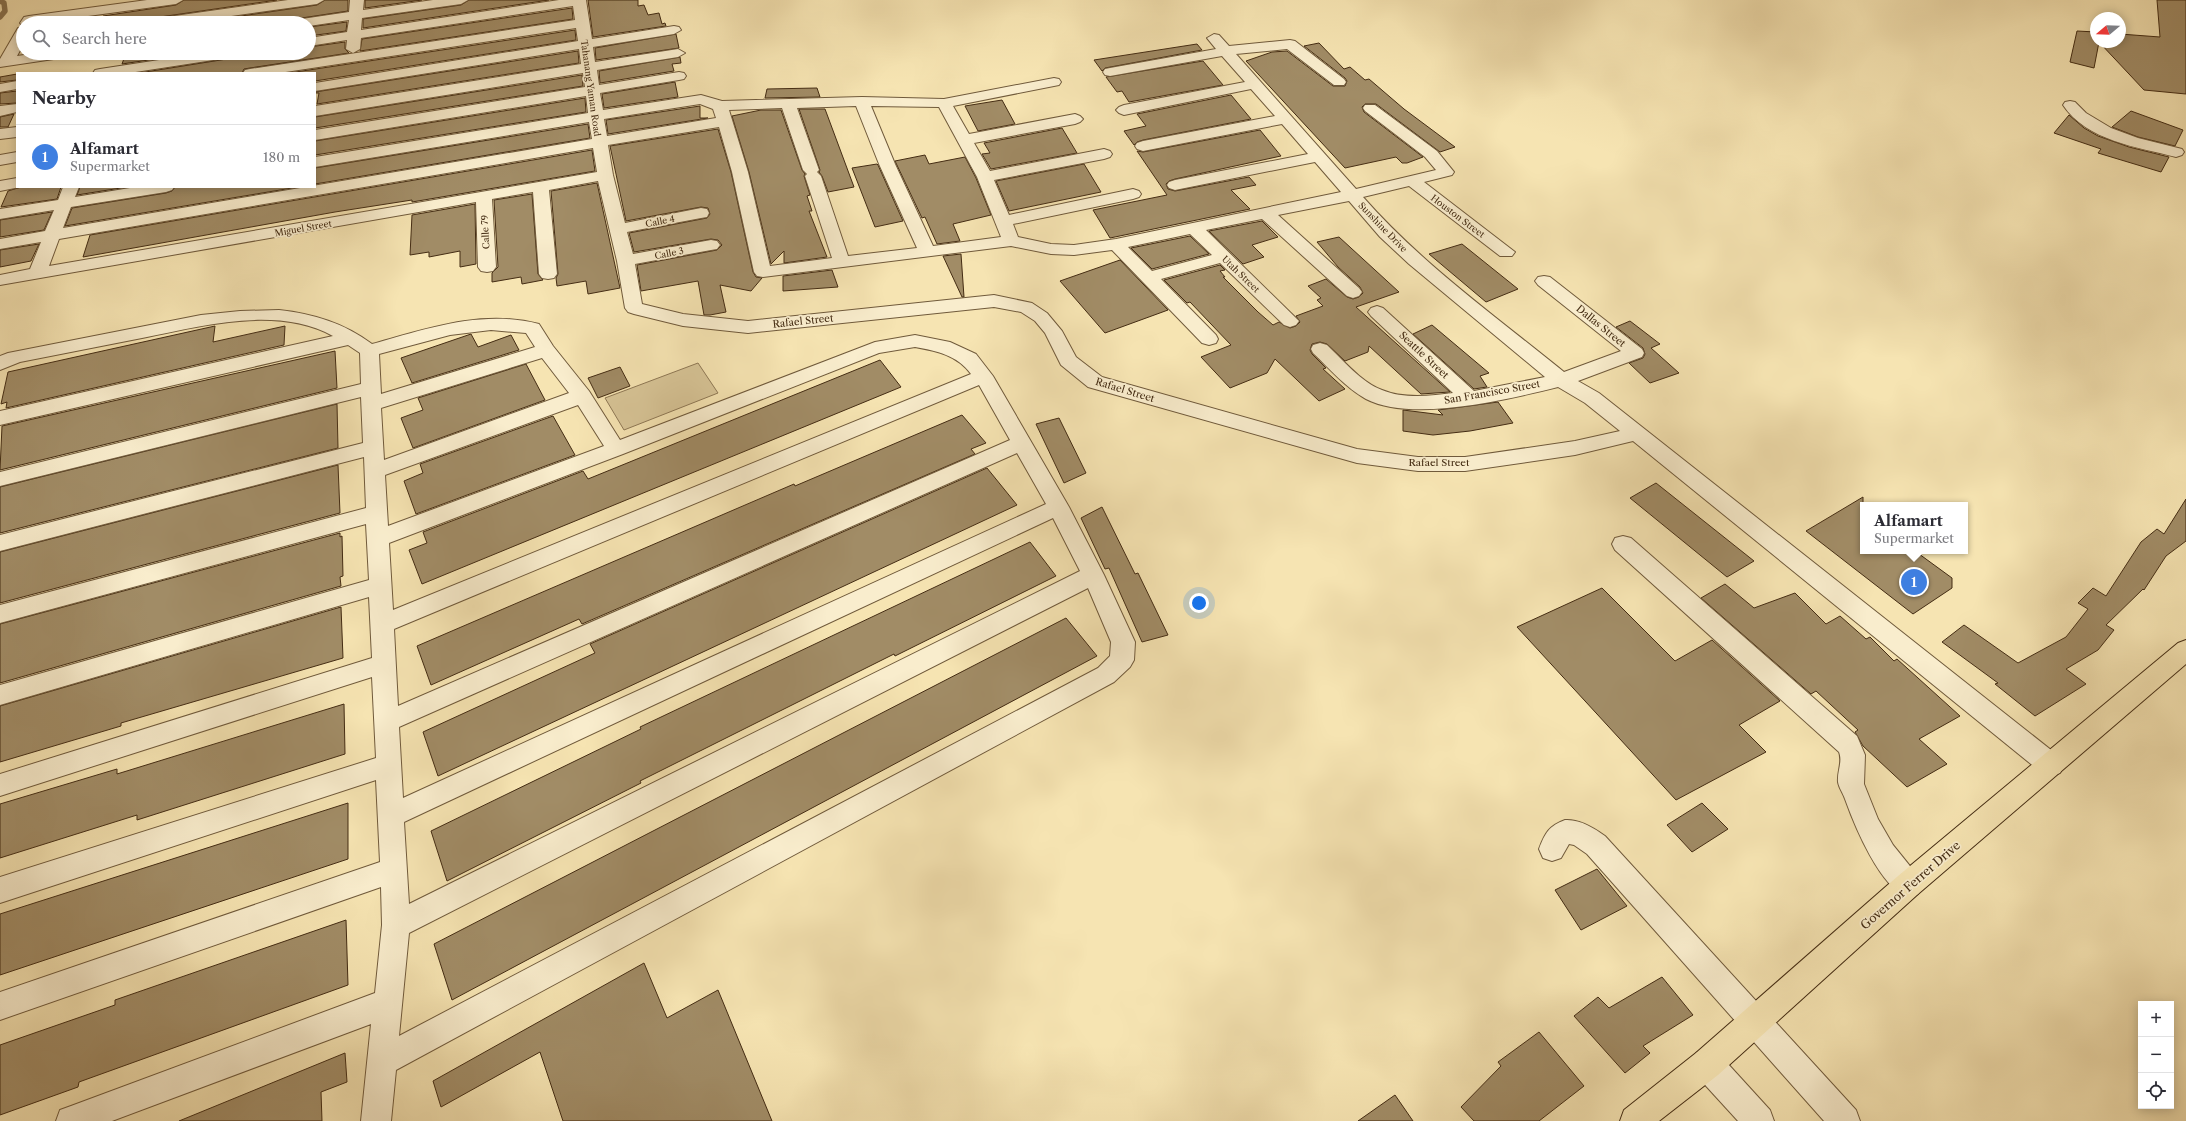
<!DOCTYPE html>
<html lang="en">
<head>
<meta charset="utf-8">
<style>
  :root { --surface:#fff; --page:#f7f7f7; --text:#2b2b33; --muted:#7c7c81; --line:#e1e1e2; --accent:#1a73e8 }
  body { margin:0; font-family:"Libre Caslon Text",serif; background:var(--page); color:var(--text) }
  .controls { position:absolute; right:12px; bottom:12px; display:grid; overflow:hidden; border-radius:0px; box-shadow:0 2px 10px #0003 }
  .controls button { width:36px; height:36px; display:grid; place-items:center; padding:0; border:0; border-bottom:1px solid var(--line); background:var(--surface); color:var(--text); font:20px sans-serif }
  .compass { position:absolute; left:2090px; top:12px; width:36px; height:36px; border-radius:50%; background:var(--surface); box-shadow:0 2px 10px #0003; rotate:251deg }
  .you { position:absolute; left:1199px; top:603px; width:14px; height:14px; margin:-10px; border:3px solid #fff; border-radius:50%; background:#1a73e8; box-shadow:0 0 0 6px #1a73e833 }
  .badge { display:grid; place-items:center; width:26px; height:26px; border-radius:50%; background:var(--accent); color:#fff; font-size:13px; font-weight:700 }
  .pin { position:absolute; translate:-50% -50%; border:2px solid #fff; box-shadow:0 1px 4px #0006 }
  .popup { position:absolute; left:1860px; top:502px; width:108px; height:52px; box-sizing:border-box; display:grid; place-content:center; border-radius:0px; background:var(--surface); filter:drop-shadow(0 1px 3px #0005); font-size:13px; white-space:nowrap; color:var(--muted) }
  .popup b { font-size:15px; color:var(--text) }
  .popup::after { content:''; position:absolute; left:50%; top:100%; margin-left:-8px; border:8px solid transparent; border-top-color:var(--surface) }
  .list { margin:0; padding:0; list-style:none }
  h2 { display:flex; justify-content:space-between; align-items:center; height:52px; margin:0; padding:0 16px; font-size:17px }
  h2 small { font-size:13px; font-weight:400; color:var(--muted) }
  .list li { display:grid; grid-template-columns:26px 1fr auto; gap:12px; align-items:center; box-sizing:border-box; height:64px; padding:0 16px; border-top:1px solid var(--line) }
  .list b { display:block; font-size:15px; white-space:nowrap }
  .list p { margin:0; font-size:13px; white-space:nowrap; color:var(--muted) }
  .list em { font-size:13px; font-style:normal; color:var(--muted) }
  .icon { flex:none; width:22px; height:22px; fill:none; stroke:currentColor; stroke-width:2; stroke-linecap:round; stroke-linejoin:round }
  .map { position:relative; flex:none; width:2186px; height:1121px; overflow:hidden }
  .search { position:absolute; background:var(--surface); box-shadow:0 2px 10px #0003; left:16px; top:16px; width:300px; height:44px; display:flex; align-items:center; gap:10px; box-sizing:border-box; padding:0 14px; border-radius:22px; color:var(--muted); font-size:15px }
  .panel { position:absolute; background:var(--surface); box-shadow:0 2px 10px #0003; left:16px; top:72px; width:300px; height:116px; border-radius:0px }
  .map>svg:first-child { display:block }
</style>
</head>
<body>
<div class="map">
<svg width="2186" height="1121" viewBox="0 0 2186 1121">
  <rect width="100%" height="100%" fill="#f6e4b2"/>
  <filter id="stains"><feTurbulence type="fractalNoise" baseFrequency=".005" numOctaves="4"/><feColorMatrix values="0 0 0 0 .2 0 0 0 0 .09 0 0 0 0 .02 0 0 0 .5 -.17"/></filter>
  <radialGradient id="worn" r=".72"><stop offset=".6" stop-color="#630" stop-opacity="0"/><stop offset="1" stop-color="#630" stop-opacity=".3"/></radialGradient>
  <!-- green -->
  <polygon fill="#d8c597" stroke="#8e7855" points="698,363 718,393 624,430 605,398"/>
  <g fill="none" stroke-linecap="round" stroke-linejoin="round">
    <!-- stream -->
    <polyline stroke="#8a7552" stroke-width="5.5" points="0,1 4,3 5,11 0,17"/>
  </g>
  <!-- building -->
  <g fill="#a18c66" stroke="#442c13">
    <polygon points="184,0 277,0 153,18 145,23 97,23 103,16 176,5"/>
    <polygon points="325,0 348,0 348,11 295,19 292,23 193,23 317,5"/>
    <polygon points="365,0 422,0 365,8"/>
    <polygon points="469,0 549,0 363,28 363,19 461,5"/>
    <polygon points="588,0 638,0 638,6 644,5 648,15 659,13 662,24 665,23 666,26 593,37"/>
    <polygon points="2157,0 2186,0 2186,94 2144,90 2099,42 2120,42 2120,34 2160,37"/>
    <polygon points="572,8 573,19 360,51 362,39"/>
    <polygon points="347,22 346,31 309,36 309,27"/>
    <polygon points="575,30 576,40 315,81 315,73 289,73"/>
    <polygon points="2077,31 2096,32 2096,42 2099,42 2094,68 2070,62"/>
    <polygon points="676,34 679,48 596,60 595,48"/>
    <polygon points="345,42 345,49 349,53 250,68 244,69 242,73 139,73 233,58 241,53 309,53 309,47"/>
    <polygon points="1319,43 1344,69 1350,67 1365,80 1369,79 1404,109 1455,147 1440,152 1376,104 1365,104 1362,107 1364,112 1423,157 1407,163 1402,163 1396,157 1345,168 1246,61 1272,52 1287,51 1333,86 1345,86 1347,81 1345,78 1304,46"/>
    <polygon points="1197,44 1202,50 1105,68 1102,71 1094,60"/>
    <polygon points="578,51 579,63 317,104 319,93 315,93 315,92"/>
    <polygon points="126,53 195,53 122,64"/>
    <polygon points="680,57 681,63 672,64 674,71 600,83 599,71"/>
    <polygon points="1203,61 1223,85 1129,102 1122,91 1117,92 1106,77"/>
    <polygon points="17,74 17,80 0,82 0,77"/>
    <polygon points="582,75 583,86 315,128 315,117"/>
    <polygon points="675,82 678,97 604,108 602,94"/>
    <polygon points="817,88 820,97 765,98 767,89"/>
    <polygon points="17,91 17,103 0,104 0,93"/>
    <polygon points="1231,95 1251,119 1143,140 1137,142 1134,145 1124,131 1146,126 1137,114"/>
    <polygon points="585,98 586,112 315,155 315,141"/>
    <polygon points="1002,100 1015,124 978,131 965,106"/>
    <polygon points="700,106 700,118 708,118 608,134 606,120"/>
    <polygon points="799,109 825,109 854,187 828,192 822,176 819,172 820,170"/>
    <polygon points="761,110 781,110 802,170 805,174 804,176 810,195 807,196 812,211 809,211 827,257 784,263 784,251 771,264 749,172 732,116"/>
    <polygon points="2131,111 2183,130 2175,146 2138,137 2112,127"/>
    <polygon points="14,114 8,127 0,127 0,117"/>
    <polygon points="2069,115 2084,128 2098,136 2129,147 2169,157 2161,172 2098,153 2101,149 2054,133"/>
    <polygon points="588,124 590,138 315,184 315,168"/>
    <polygon points="1062,128 1077,153 991,169 982,154 990,153 984,143"/>
    <polygon points="718,129 731,172 753,272 756,277 762,278 751,291 720,285 726,312 710,315 704,315 698,281 641,291 637,265 717,250 722,245 718,240 711,239 634,252 629,233 707,218 710,214 708,208 701,207 626,221 610,146"/>
    <polygon points="1260,130 1281,156 1175,179 1169,181 1166,184 1168,189 1175,191 1249,177 1256,185 1231,190 1250,209 1110,238 1093,210 1167,195 1137,151 1143,152"/>
    <polygon points="592,150 595,171 412,202 412,200 335,212 83,257 90,235"/>
    <polygon points="925,155 929,164 965,157 976,178 991,215 953,224 960,241 937,244 925,217 922,218 895,161"/>
    <polygon points="877,164 878,165 903,221 875,227 852,168"/>
    <polygon points="1084,164 1101,192 1009,211 996,181"/>
    <polygon points="597,183 620,288 588,294 586,281 557,286 556,278 558,274 551,191"/>
    <polygon points="21,187 61,187 57,199 1,207 8,191"/>
    <polygon points="80,187 127,187 77,195"/>
    <polygon points="175,187 298,187 65,226 72,208 166,193 172,191"/>
    <polygon points="532,194 538,274 543,280 522,284 521,277 492,282 492,273 498,267 494,200"/>
    <polygon points="475,204 476,264 460,267 460,251 429,257 429,252 410,255 412,215"/>
    <polygon points="52,212 44,230 0,237 0,220"/>
    <polygon points="1262,221 1278,237 1252,245 1264,257 1243,264 1209,231"/>
    <polygon points="1190,236 1209,254 1152,269 1131,248"/>
    <polygon points="1339,237 1399,292 1356,307 1450,392 1421,394 1369,346 1368,352 1345,361 1327,344 1320,342 1312,344 1310,350 1312,354 1326,368 1323,369 1345,389 1319,401 1275,359 1267,373 1230,388 1201,357 1231,345 1190,302 1187,303 1164,280 1220,265 1225,270 1220,271 1225,277 1223,277 1258,312 1273,325 1279,322 1290,328 1296,326 1300,322 1296,316 1323,306 1317,300 1321,298 1308,286 1326,279 1347,297 1353,299 1359,297 1363,293 1360,287 1338,267 1317,242"/>
    <polygon points="39,244 31,261 0,267 0,250"/>
    <polygon points="1462,244 1518,289 1486,302 1429,254"/>
    <polygon points="961,254 964,297 962,297 943,256"/>
    <polygon points="1120,260 1168,310 1105,333 1060,281"/>
    <polygon points="832,270 838,287 783,291 783,276"/>
    <polygon points="1630,321 1660,344 1651,348 1679,373 1650,383 1629,363 1643,358 1645,354 1643,348 1616,327"/>
    <polygon points="1432,325 1489,373 1480,376 1487,387 1474,389 1413,334"/>
    <polygon points="215,326 213,342 285,326 284,345 6,408 7,402 1,404 8,372"/>
    <polygon points="471,334 478,347 511,335 519,350 412,383 401,358"/>
    <polygon points="335,351 337,388 0,470 2,426"/>
    <polygon points="880,360 901,387 422,584 409,550 427,543 423,532 583,471 588,479"/>
    <polygon points="526,364 545,400 413,448 401,418 423,410 418,398"/>
    <polygon points="620,367 630,386 598,398 588,378"/>
    <polygon points="1498,402 1513,423 1470,431 1433,435 1403,431 1403,410 1443,415 1438,410"/>
    <polygon points="337,404 338,448 0,533 0,487"/>
    <polygon points="962,415 986,443 971,449 975,454 582,624 579,619 431,685 417,646 794,484 795,486"/>
    <polygon points="553,416 575,455 416,514 404,481 423,473 420,464"/>
    <polygon points="1059,418 1086,473 1064,483 1036,424"/>
    <polygon points="338,465 340,513 0,603 0,552"/>
    <polygon points="987,468 1017,505 438,776 423,732 595,653 590,644"/>
    <polygon points="1656,483 1754,561 1727,577 1630,498"/>
    <polygon points="1863,497 1863,551 1915,551 1952,578 1952,588 1913,614 1806,531"/>
    <polygon points="2186,499 2186,541 2166,556 2144,590 2143,589 2106,625 2114,630 2098,650 2066,669 2086,684 2035,716 1995,684 1998,683 1942,642 1964,625 2018,663 2066,637 2088,609 2078,603 2093,588 2106,596 2141,542 2157,529 2164,534"/>
    <polygon points="1102,507 1135,574 1138,573 1168,635 1142,642 1109,568 1105,569 1081,518"/>
    <polygon points="340,533 340,537 342,536 343,576 340,577 341,586 0,683 0,624"/>
    <polygon points="1030,542 1056,576 895,656 894,654 640,781 641,783 447,881 431,831 641,729 640,727"/>
    <polygon points="1725,584 1754,608 1795,593 1826,624 1840,616 1866,639 1870,637 1894,661 1897,659 1960,716 1919,739 1947,764 1907,787 1863,746 1855,732 1858,730 1816,691 1811,694 1701,598"/>
    <polygon points="1602,588 1675,661 1712,640 1780,701 1739,725 1766,752 1676,800 1517,627"/>
    <polygon points="341,607 343,658 121,723 121,726 0,762 0,706"/>
    <polygon points="1066,618 1097,656 452,1000 434,944"/>
    <polygon points="344,704 345,754 137,820 137,815 0,858 0,804 117,769 117,774"/>
    <polygon points="348,803 348,859 0,975 0,914"/>
    <polygon points="1702,803 1728,829 1692,852 1667,825"/>
    <polygon points="1597,869 1627,906 1581,930 1555,890"/>
    <polygon points="346,920 348,985 79,1082 78,1087 0,1115 0,1045 115,1005 115,1000"/>
    <polygon points="644,963 667,1018 718,990 772,1121 563,1121 540,1052 441,1107 433,1081"/>
    <polygon points="1662,977 1693,1015 1643,1046 1650,1053 1625,1073 1574,1016 1598,997 1609,1008"/>
    <polygon points="1539,1032 1584,1086 1539,1121 1474,1121 1461,1107 1501,1066 1498,1062"/>
    <polygon points="345,1053 347,1082 321,1092 322,1121 179,1121"/>
    <polygon points="1395,1095 1413,1121 1358,1121"/>
  </g>
  <g fill="none" stroke-linecap="round" stroke-linejoin="round">
    <defs>
      <g id="minor">
        <polygon points="147,0 183,0 176,4 37,23 23,23 23,26 20,23 24,17 29,16"/>
        <polygon points="288,0 324,0 317,4 182,23 146,23 153,19"/>
        <path d="M350,0h14l-1,10 70,-10h35l-7,4 -99,14 -1,12 198,-30h27l6,39 82,-13 5,1 2,3 -7,4 -81,13 2,15 83,-13 7,4 -7,4 -81,13 2,15 80,-13 5,1 2,3 -2,3 -5,1 -79,13 3,17 98,-15 21,6 140,-4 82,2 110,-21 5,1 2,3 -2,3 -106,21 16,28 106,-20 5,2 3,3 -3,3 -5,2 -101,19 16,28 114,-22 6,2 2,3 -2,3 -6,2 -110,21 15,35 124,-26 6,2 2,3 -2,3 -6,2 -120,25 5,13 33,7 23,1 42,-6 225,-47 -26,-30 -140,28 -6,-2 -2,-3 2,-3 6,-2 133,-26 -26,-30 -139,27 -6,-2 -2,-3 2,-3 6,-2 132,-25 -24,-27 -127,26 -5,-2 -3,-3 3,-3 5,-2 121,-23 -23,-26 -112,20 -5,-1 -2,-3 2,-3 5,-1 106,-19 -9,-11 7,-4 5,1 10,11 61,-6 5,1 49,38 2,3 -2,3h-10l-47,-36 -51,5 120,135 80,-19 -11,-13 -60,-46 -2,-3 2,-3h10l62,46 17,21 -2,3 -28,7 91,70 -3,4h-12l-91,-70 -46,11c59,67 132,119 201,175l57,-21 -83,-66 -3,-4 3,-4 6,-1 6,1 92,72 2,4 -2,4 -64,24 21,12 461,364 4,8 -4,8 -9,3 -9,-3 -409,-332 -58,14 -110,16h-47l-61,-8 -269,-76 -27,-22 -16,-32 -10,-12 -14,-9 -27,-5 -246,26 -65,-7 -49,-12 -6,-2 -3,-4 -8,-47 -19,-80 -49,9 8,84 -3,4 -6,1 -6,-1 -3,-4 -6,-82 -41,7 4,68 -3,4 -6,1 -6,-1 -3,-4 -2,-65 -476,83v-10l30,-6 11,-27 -41,7v-10l45,-8 9,-21 -54,9v-10l58,-9 5,-13h16l-4,10 61,-10h38l-2,3 -6,2 -95,15 -8,21 529,-89 -3,-17 -274,45v-10l273,-44 -2,-17 -271,44v-10l270,-43 -2,-14 -268,43v-10l266,-42 -2,-15 -264,42v-8l263,-42 -2,-13 -297,45h-36l2,-3 5,-1 325,-49 -2,-14 -212,32 -1,11 -7,4 -7,-4 1,-9 -38,6v-8l38,-6 2,-12 -40,6v-3h-16l2,-3 54,-8zM700,104l13,5 3,9 -109,18 -3,-17zM856,106l23,58 38,84 -69,8 -27,-80 -4,-4 2,-2 -22,-62zM871,106l68,1 38,70 24,60 -68,9 -38,-82zM782,108l21,62 4,4 -2,2 27,82 -62,8 -22,-94 -19,-62zM719,127l13,45 22,100 3,4 6,1 248,-31 40,8 23,1 38,-5 90,93 7,2 7,-2 2,-4 -2,-4 -55,-56 59,-16 64,62 6,2 6,-2 3,-4 -93,-91 56,-11 85,77 6,2 6,-2 3,-4 -3,-4 -81,-73 71,-14 31,36 29,27 136,113 -71,14 -91,-83 -6,-2 -6,2 -3,4 3,4 82,77c-22,3 -50,6 -71,-3 -21,-8 -39,-30 -55,-45l-7,-2 -7,2 -2,4 2,4c17,16 33,35 53,46 46,24 144,0 192,-12l27,16 35,28 -45,10 -110,16h-47l-61,-8 -255,-72 -26,-20 -14,-26 -15,-18 -15,-10 -38,-8 -246,26 -65,-7 -41,-10 -7,-40 76,-14 6,-1 3,-4 -3,-4 -6,-1 -78,14 -6,-22 74,-14 6,-1 2,-4 -2,-4 -6,-1 -76,15 -12,-48 -5,-30zM593,148l4,24 -548,94 10,-27zM1190,234l22,21 -60,16 -24,-24z"/>
        <polygon points="23,27 23,45 17,56 38,53 74,53 67,57 0,67 0,59 18,28"/>
        <polygon points="205,53 240,53 233,57 129,73 93,73 95,70 100,69"/>
        <polygon points="17,81 17,89 0,92 0,84"/>
        <path d="M2070,101l5,1 11,11 25,15 27,10 44,11 2,3 -2,3 -6,2c-39,-10 -89,-16 -113,-52l2,-3z"/>
        <polygon points="17,104 17,112 0,116 0,106"/>
        <polygon points="17,127 17,137 0,139 0,129"/>
        <polygon points="17,152 17,162 0,165 0,155"/>
        <polygon points="17,178 17,187 20,187 0,191 0,181"/>
        <path d="M279,310c35,4 65,13 93,34 54,-15 110,-35 167,-20l14,22 36,45 31,49 255,-98 40,-7 35,7 26,12 17,22 76,131 35,68 31,67 -1,18 -4,7 -16,15 -718,388 -5,51h-30l10,-97 -259,97h-56l4,-11 11,-4 304,-113 7,-68 -1,-38 -381,133v-28l380,-130 -4,-82 -376,123v-26l376,-119 -4,-81 -372,119v-22l372,-116 -3,-61 -369,108v-20l369,-105 -3,-56 -366,99v-18l366,-97 -2,-51 -364,94v-16l363,-92 -2,-46 -361,89v-14l361,-88 -1,-31 -12,-8 -348,80v-14l333,-75c-57,-31 -131,-10 -191,2 -41,8 -81,16 -122,24l-20,8v-14l8,-3 193,-38 39,-4zM491,330l35,3 9,14 -154,47 -2,-40 71,-19zM915,347c22,4 42,8 56,27l-578,236 -4,-67 234,-89 256,-101zM542,358l27,35 -185,67 -3,-52zM979,385l31,55 -612,266 -4,-77zM578,405l26,41 -216,80 -3,-51zM1017,453l29,51 -643,294 -4,-71zM1053,518l27,53 -671,333 -5,-82zM1088,588l23,54 -1,14 -12,12 -699,368 10,-103z"/>
        <path d="M1623,536l8,2 226,198 8,19 -1,29 14,35 15,26 25,31 4,9 -4,9 -10,4c-28,-11 -53,-71 -63,-99 -2,-6 -6,-11 -7,-17 -1,-11 5,-20 1,-30l-224,-202 -3,-6 3,-6z"/>
        <path d="M1565,820c15,-1 29,8 40,16l251,274 4,11h-36l-237,-267 -13,-9 -5,-1 -8,14 -9,3 -9,-3 -4,-9c6,-16 10,-23 26,-29z"/>
        <polygon points="1707,1049 1718,1053 1770,1110 1774,1121 1738,1121 1696,1075 1692,1064 1696,1053"/>
      </g>
      <polygon id="major" points="2186,640 2186,664 1918,894 1718,1075 1659,1121 1620,1121 1624,1110 1696,1053 1898,876 2178,643"/>
    </defs>
    <!-- minor casing -->
    <use href="#minor" stroke="#705a3b" stroke-width="2"/>
    <!-- major casing -->
    <use href="#major" stroke="#442c13" stroke-width="2"/>
    <!-- minor -->
    <use href="#minor" fill="#f9edcd" fill-rule="evenodd"/>
    <!-- major -->
    <use href="#major" fill="#f6e4b2" fill-rule="evenodd"/>
  </g>
  <g text-anchor="middle" dominant-baseline="central" stroke-width="3.5" stroke-linejoin="round" paint-order="stroke">
    <!-- far-street labels -->
    <g font-size="9" fill="#442c13" stroke="#f9edcd">
      <text transform="translate(591 88) rotate(82)">Tahanang Yaman Road</text>
      <text transform="translate(1458 216) rotate(37)">Houston Street</text>
      <text transform="translate(660 221) rotate(-11)">Calle 4</text>
      <text transform="translate(1383 227) rotate(46)">Sunshine Drive</text>
      <text transform="translate(303 228) rotate(-10)">Miguel Street</text>
      <text transform="translate(485 232) rotate(-93)">Calle 79</text>
      <text transform="translate(669 253) rotate(-11)">Calle 3</text>
      <text transform="translate(1241 274) rotate(44)">Utah Street</text>
    </g>
    <!-- street labels -->
    <g font-size="10" fill="#442c13" stroke="#f9edcd">
      <text transform="translate(803 321) rotate(-6)">Rafael Street</text>
      <text transform="translate(1601 326) rotate(39)">Dallas Street</text>
      <text transform="translate(1424 355) rotate(43)">Seattle Street</text>
      <text transform="translate(1125 390) rotate(17)">Rafael Street</text>
      <text transform="translate(1492 392) rotate(-10)">San Francisco Street</text>
      <text x="1439" y="462">Rafael Street</text>
    </g>
    <!-- near-street labels -->
    <g font-size="12" fill="#442c13" stroke="#f9edcd">
      <text transform="translate(1910 885) rotate(-41)">Governor Ferrer Drive</text>
    </g>
  </g>
  <rect width="100%" height="100%" filter="url(#stains)"/>
  <rect width="100%" height="100%" fill="url(#worn)"/>
</svg>
<div class="controls">
<button>+</button>
<button>−</button>
<button><svg class="icon" aria-label="locate" viewBox="0 0 24 24"><circle cx="12" cy="12" r="6"/><path d="M12 2v4M12 18v4M2 12h4M18 12h4"/></svg></button>
</div>
<svg class="compass" viewBox="-18 -18 36 36"><path d="M0-13l5 13h-10z" fill="#e53935"/><path d="M0 13l5-13h-10z" fill="#7c7c81"/></svg>
<div class="you"></div>
<div class="pin badge" style="left:1914px;top:582px;background:#3f7fe0">1</div>
<div class="popup"><b>Alfamart</b>Supermarket</div>
<div class="search"><svg class="icon" aria-label="search" viewBox="0 0 24 24"><circle cx="10" cy="10" r="6"/><path d="M15 15l6 6"/></svg>Search here</div>
<section class="panel">
<h2>Nearby<small></small></h2>
<ul class="list">
<li><span class="badge" style="background:#3f7fe0">1</span><div><b>Alfamart</b><p>Supermarket</p></div><em>180 m</em></li>
</ul>
</section>
</div>
</body>
</html>
